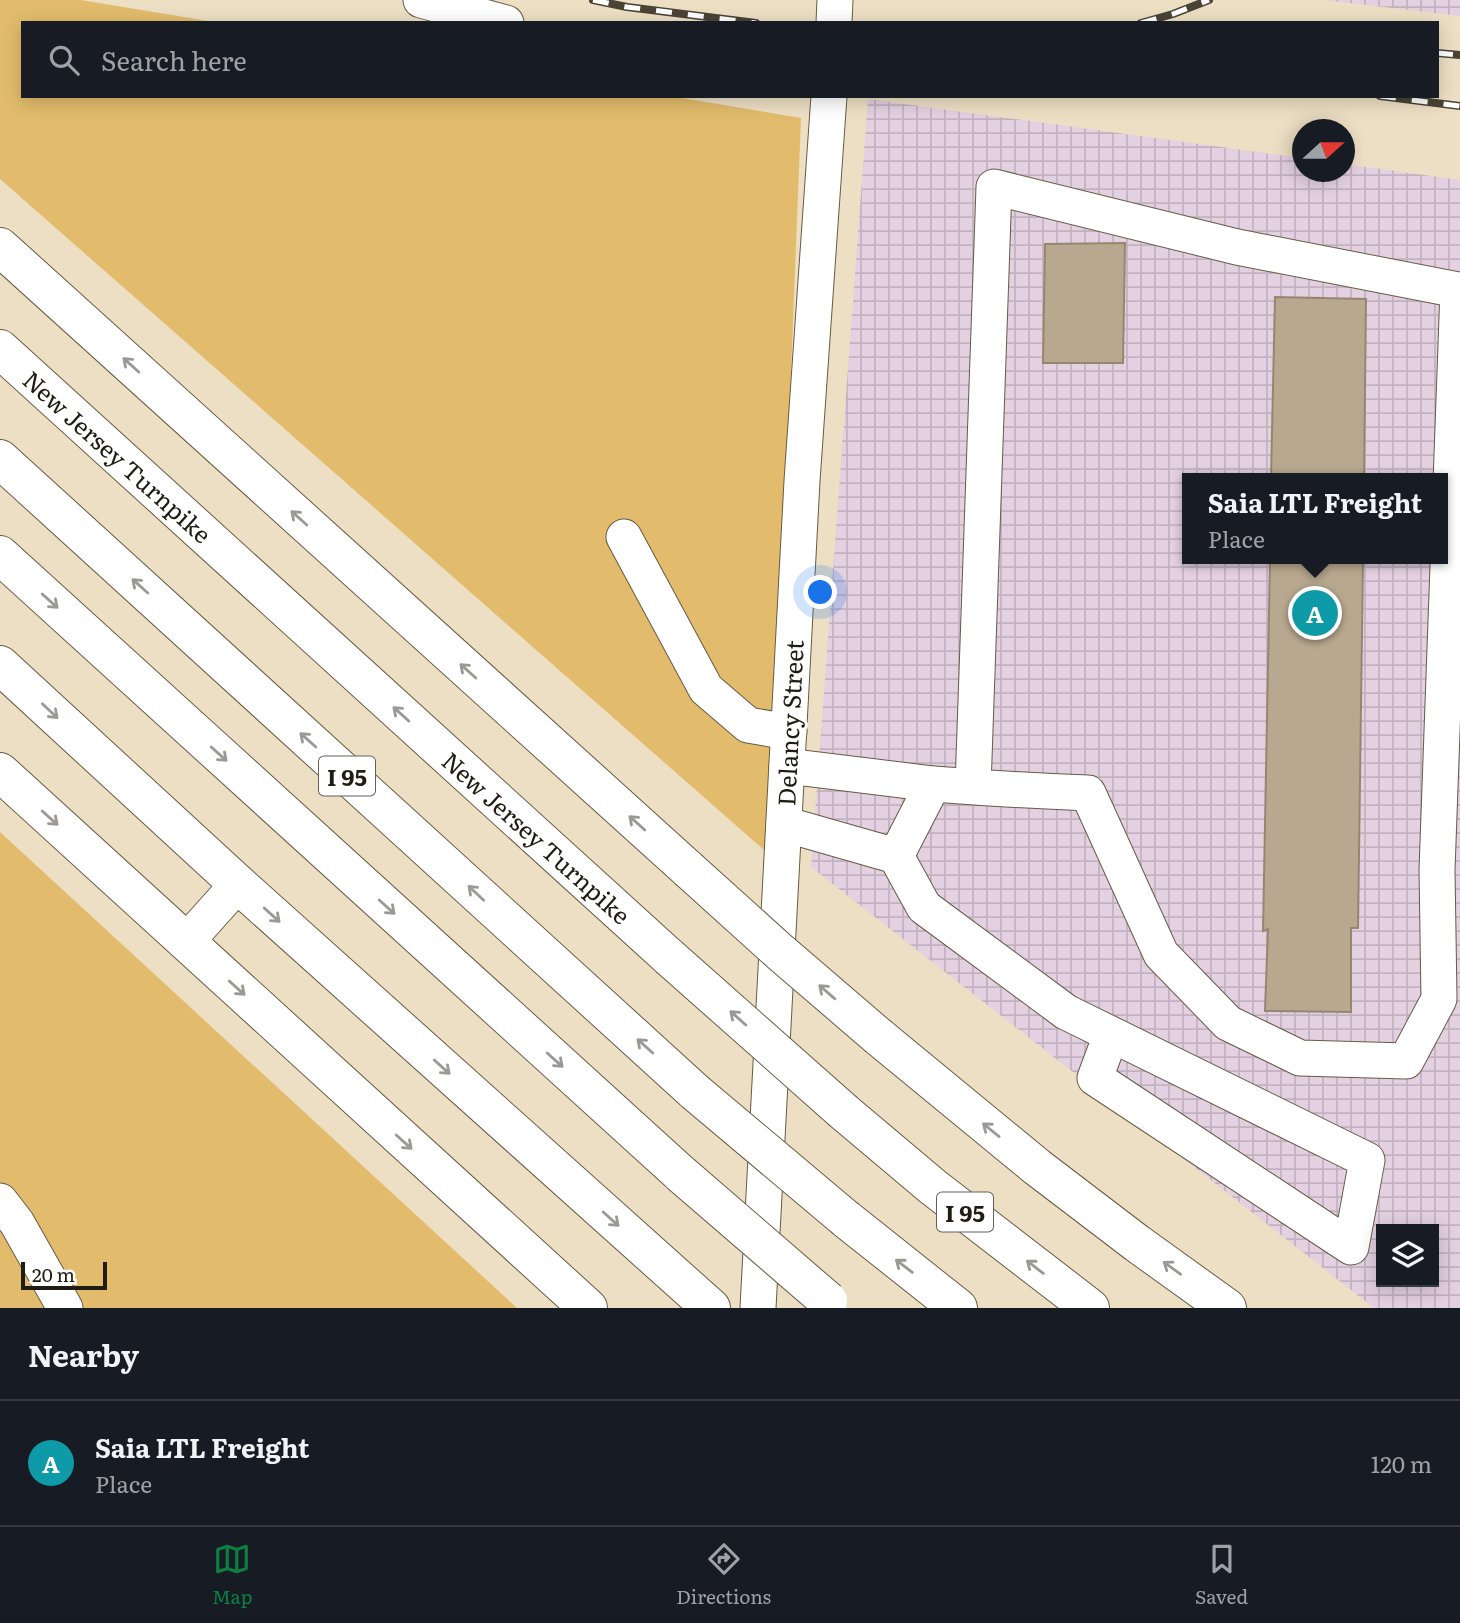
<!DOCTYPE html>
<html lang="en">
<head>
<meta charset="utf-8">
<style>
  :root { --surface:#171b24; --page:#242831; --text:#f1f3f6; --muted:#9ea1a6; --line:#363941; --accent:#0b8043 }
  body { margin:0; font-family:Literata,serif; background:var(--page); color:var(--text) }
  .controls { position:absolute; right:21px; bottom:21px; display:grid; overflow:hidden; border-radius:0px; box-shadow:0 4px 18px #0003 }
  .controls button { width:63px; height:63px; display:grid; place-items:center; padding:0; border:0; border-bottom:2px solid var(--line); background:var(--surface); color:var(--text); font:35px sans-serif }
  .compass { position:absolute; left:1292px; top:119px; width:63px; height:63px; border-radius:50%; background:var(--surface); box-shadow:0 4px 18px #0003; rotate:69deg }
  .scale { position:absolute; left:21px; bottom:18px; width:86px; box-sizing:border-box; padding-left:7px; border:4px solid #211c12; border-top:0; font-size:19px; line-height:24px; white-space:nowrap; color:#211c12; -webkit-text-stroke:5px #fff; paint-order:stroke }
  .you { position:absolute; left:821px; top:593px; width:24px; height:24px; margin:-18px; border:5px solid #fff; border-radius:50%; background:#1a73e8; box-shadow:0 0 0 10px #1a73e833 }
  .badge { display:grid; place-items:center; width:46px; height:46px; border-radius:50%; background:var(--accent); color:#fff; font-size:23px; font-weight:700 }
  .pin { position:absolute; translate:-50% -50%; border:4px solid #fff; box-shadow:0 2px 7px #0006 }
  .popup { position:absolute; left:1182px; top:473px; width:266px; height:91px; box-sizing:border-box; display:grid; place-content:center; border-radius:0px; background:var(--surface); filter:drop-shadow(0 2px 5px #0005); font-size:23px; white-space:nowrap; color:var(--muted) }
  .popup b { font-size:26px; color:var(--text) }
  .popup::after { content:''; position:absolute; left:50%; top:100%; margin-left:-14px; border:14px solid transparent; border-top-color:var(--surface) }
  .list { margin:0; padding:0; list-style:none }
  h2 { display:flex; justify-content:space-between; align-items:center; height:91px; margin:0; padding:0 28px; font-size:30px }
  h2 small { font-size:23px; font-weight:400; color:var(--muted) }
  .list li { display:grid; grid-template-columns:46px 1fr auto; gap:21px; align-items:center; box-sizing:border-box; height:126px; padding:0 28px; border-top:2px solid var(--line) }
  .list b { display:block; font-size:26px; white-space:nowrap }
  .list p { margin:0; font-size:23px; white-space:nowrap; color:var(--muted) }
  .list em { font-size:23px; font-style:normal; color:var(--muted) }
  .icon { flex:none; width:38px; height:38px; fill:none; stroke:currentColor; stroke-width:2; stroke-linecap:round; stroke-linejoin:round }
  .map { position:relative; flex:none; width:1460px; height:1308px; overflow:hidden }
  .search { position:absolute; background:var(--surface); box-shadow:0 4px 18px #0003; left:21px; right:21px; top:21px; height:77px; display:flex; align-items:center; gap:18px; box-sizing:border-box; padding:0 24px; border-radius:0px; color:var(--muted); font-size:26px }
  .sheet { height:217px; background:var(--surface) }
  nav { display:flex; justify-content:space-around; align-items:center; box-sizing:border-box; height:98px; border-top:2px solid var(--line); background:var(--surface); font-size:19px; color:var(--muted) }
  nav a { display:grid; justify-items:center; gap:4px }
  nav .on { color:var(--accent) }
  .map>svg:first-child { display:block }
</style>
</head>
<body>
<div class="map">
<svg width="1460" height="1308" viewBox="0 0 1460 1308">
  <defs>
    <pattern id="industrial-grid" width="8" height="8" patternUnits="userSpaceOnUse" patternTransform="scale(1.75)"><rect width="8" height="8" fill="#e3d0e1"/><path d="M0 4h8M4 0v8" fill="none" stroke="#c2b2c0"/></pattern>
  </defs>
  <rect width="100%" height="100%" fill="#eddfc4"/>
  <!-- industrial -->
  <g fill="url(#industrial-grid)" fill-rule="evenodd">
    <polygon points="1324,0 1460,0 1460,16"/>
    <path d="M868,99l434,59v14h42l1,-8 115,16v1128h-86l-563,-441zM1187,478h256v81h-256zM1381,1229h53v53h-53z"/>
  </g>
  <!-- grass -->
  <g fill="#e2bc6c">
    <polygon points="0,0 81,0 220,23 23,23 23,96 670,96 801,118 772,857 0,179"/>
    <polygon points="0,832 517,1308 0,1308"/>
  </g>
  <!-- building -->
  <g fill="#b8a88f" stroke="#96866f" stroke-width="2">
    <polygon points="1125,243 1123,363 1043,363 1045,244"/>
    <polygon points="1275,297 1366,299 1364,478 1271,478"/>
    <polygon points="1270,559 1363,559 1358,928 1351,928 1351,1012 1265,1011 1268,929 1263,931"/>
  </g>
  <g fill="none" stroke-linecap="round" stroke-linejoin="round">
    <defs>
      <g id="minor">
        <polyline points="421,0 506,23"/>
        <polyline points="834,23 835,0"/>
        <polyline points="624,537 706,689 748,725 789,732"/>
        <polyline points="787,766 933,784 896,856"/>
        <path d="M933,784c52,4 103,7 155,9l73,161 67,69 72,35 106,3 33,-62 -2,-129 21,-580 -221,-43 -243,-60 -21,600"/>
        <polyline points="784,824 896,856 924,907 1066,1012 1367,1160 1351,1247 1095,1078 1111,1035"/>
        <polyline points="186,942 238,884"/>
        <polyline points="0,1201 17,1223 65,1308"/>
        <polyline points="758,1308 802,481 829,96"/>
      </g>
      <g id="highway">
        <polyline points="0,247 688,869"/>
        <polyline points="0,349 669,957"/>
        <polyline points="0,459 695,1092"/>
        <polyline points="0,555 681,1174"/>
        <polyline points="0,665 238,884 711,1308"/>
        <polyline points="0,772 588,1308"/>
        <polyline points="879,1037 1037,1167 1138,1244 1227,1308"/>
        <polyline points="844,1112 933,1187 1090,1308"/>
        <polyline points="846,1219 958,1308"/>
      </g>
    </defs>
    <!-- minor casing -->
    <use href="#minor" stroke="#675b43" stroke-width="37"/>
    <!-- highway casing -->
    <use href="#highway" stroke="#675b43" stroke-width="40"/>
    <!-- minor -->
    <use href="#minor" stroke="#fff" stroke-width="35"/>
    <!-- highway -->
    <use href="#highway" stroke="#fff" stroke-width="38"/>
    <defs>
      <g id="rail">
        <polyline points="593,0 627,7 756,23"/>
        <polyline points="1141,23 1173,14 1209,0"/>
        <polyline points="1437,53 1460,55"/>
        <polyline points="1380,96 1460,106"/>
      </g>
    </defs>
    <!-- rail casing -->
    <use href="#rail" stroke="#4a4336" stroke-width="8"/>
    <!-- rail -->
    <use href="#rail" stroke="#fff" stroke-width="5" stroke-dasharray="16" stroke-linecap="butt"/>
    <defs>
      <g id="highway-bridge">
        <polyline points="688,869 780,952 879,1037"/>
        <polyline points="669,957 844,1112"/>
        <polyline points="695,1092 846,1219"/>
        <polyline points="681,1174 828,1301"/>
      </g>
    </defs>
    <!-- highway-bridge casing -->
    <use href="#highway-bridge" stroke="#675b43" stroke-width="40" stroke-linecap="butt"/>
    <!-- highway-bridge -->
    <use href="#highway-bridge" stroke="#fff" stroke-width="38"/>
  </g>
  <!-- one-way arrows -->
  <defs><path id="oneway-shaft" d="M-6 0H5M1.5-3L5.5 0L1.5 3" fill="none" stroke-width="1.6" stroke-linecap="round" stroke-linejoin="round" transform="scale(1.75)"/></defs>
  <g stroke="#9b9994">
    <use href="#oneway-shaft" transform="translate(131 365) rotate(-138)"/>
    <use href="#oneway-shaft" transform="translate(299 518) rotate(-138)"/>
    <use href="#oneway-shaft" transform="translate(140 586) rotate(-138)"/>
    <use href="#oneway-shaft" transform="translate(50 601) rotate(42)"/>
    <use href="#oneway-shaft" transform="translate(468 671) rotate(-138)"/>
    <use href="#oneway-shaft" transform="translate(50 711) rotate(43)"/>
    <use href="#oneway-shaft" transform="translate(401 714) rotate(-138)"/>
    <use href="#oneway-shaft" transform="translate(308 740) rotate(-138)"/>
    <use href="#oneway-shaft" transform="translate(219 754) rotate(42)"/>
    <use href="#oneway-shaft" transform="translate(50 818) rotate(42)"/>
    <use href="#oneway-shaft" transform="translate(637 823) rotate(-138)"/>
    <use href="#oneway-shaft" transform="translate(476 893) rotate(-137)"/>
    <use href="#oneway-shaft" transform="translate(387 907) rotate(42)"/>
    <use href="#oneway-shaft" transform="translate(272 915) rotate(42)"/>
    <use href="#oneway-shaft" transform="translate(237 988) rotate(42)"/>
    <use href="#oneway-shaft" transform="translate(827 992) rotate(-139)"/>
    <use href="#oneway-shaft" transform="translate(738 1018) rotate(-138)"/>
    <use href="#oneway-shaft" transform="translate(645 1046) rotate(-138)"/>
    <use href="#oneway-shaft" transform="translate(555 1060) rotate(42)"/>
    <use href="#oneway-shaft" transform="translate(442 1067) rotate(42)"/>
    <use href="#oneway-shaft" transform="translate(991 1130) rotate(-141)"/>
    <use href="#oneway-shaft" transform="translate(404 1142) rotate(42)"/>
    <use href="#oneway-shaft" transform="translate(611 1219) rotate(42)"/>
    <use href="#oneway-shaft" transform="translate(904 1266) rotate(-142)"/>
    <use href="#oneway-shaft" transform="translate(1035 1267) rotate(-142)"/>
    <use href="#oneway-shaft" transform="translate(1172 1268) rotate(-144)"/>
  </g>
  <g text-anchor="middle" dominant-baseline="central" stroke-width="6" stroke-linejoin="round" paint-order="stroke">
    <!-- shield labels -->
    <g fill="#fff" stroke="#646059" stroke-width="2">
      <rect x="319" y="756.5" width="56" height="39" rx="5"/>
      <rect x="937" y="1192.5" width="56" height="39" rx="5"/>
    </g>
    <g font-size="23" font-weight="bold" fill="#211c12">
      <text x="347" y="776">I 95</text>
      <text x="965" y="1212">I 95</text>
    </g>
    <!-- street labels -->
    <g font-size="24" fill="#211c12" stroke="#fff">
      <text transform="translate(118 456) rotate(42)">New Jersey Turnpike</text>
      <text transform="translate(789 723) rotate(-87)">Delancy Street</text>
      <text transform="translate(537 837) rotate(42)">New Jersey Turnpike</text>
    </g>
  </g>
</svg>
<div class="controls">
<button><svg class="icon" aria-label="layers" viewBox="0 0 24 24"><path d="M12 4l9 5-9 5-9-5zM3 14l9 5 9-5"/></svg></button>
</div>
<svg class="compass" viewBox="-18 -18 36 36"><path d="M0-13l5 13h-10z" fill="#e53935"/><path d="M0 13l5-13h-10z" fill="#9ea1a6"/></svg>
<div class="scale">20 m</div>
<div class="you"></div>
<div class="pin badge" style="left:1315px;top:613px;background:#0f9aa8">A</div>
<div class="popup"><b>Saia LTL Freight</b>Place</div>
<div class="search"><svg class="icon" aria-label="search" viewBox="0 0 24 24"><circle cx="10" cy="10" r="6"/><path d="M15 15l6 6"/></svg>Search here</div>
</div>
<section class="sheet">
<h2>Nearby<small></small></h2>
<ul class="list">
<li><span class="badge" style="background:#0f9aa8">A</span><div><b>Saia LTL Freight</b><p>Place</p></div><em>120 m</em></li>
</ul>
</section>
<nav>
<a class="on"><svg class="icon" aria-label="map" viewBox="0 0 24 24"><path d="M3 6l6-2 6 2 6-2v14l-6 2-6-2-6 2zM9 4v14M15 6v14"/></svg>Map</a>
<a><svg class="icon" aria-label="directions" viewBox="0 0 24 24"><path d="M12 3l9 9-9 9-9-9zM9 14v-3h6M13 9l2 2-2 2"/></svg>Directions</a>
<a><svg class="icon" aria-label="saved" viewBox="0 0 24 24"><path d="M7 4h10v16l-5-4-5 4z"/></svg>Saved</a>
</nav>
</body>
</html>
